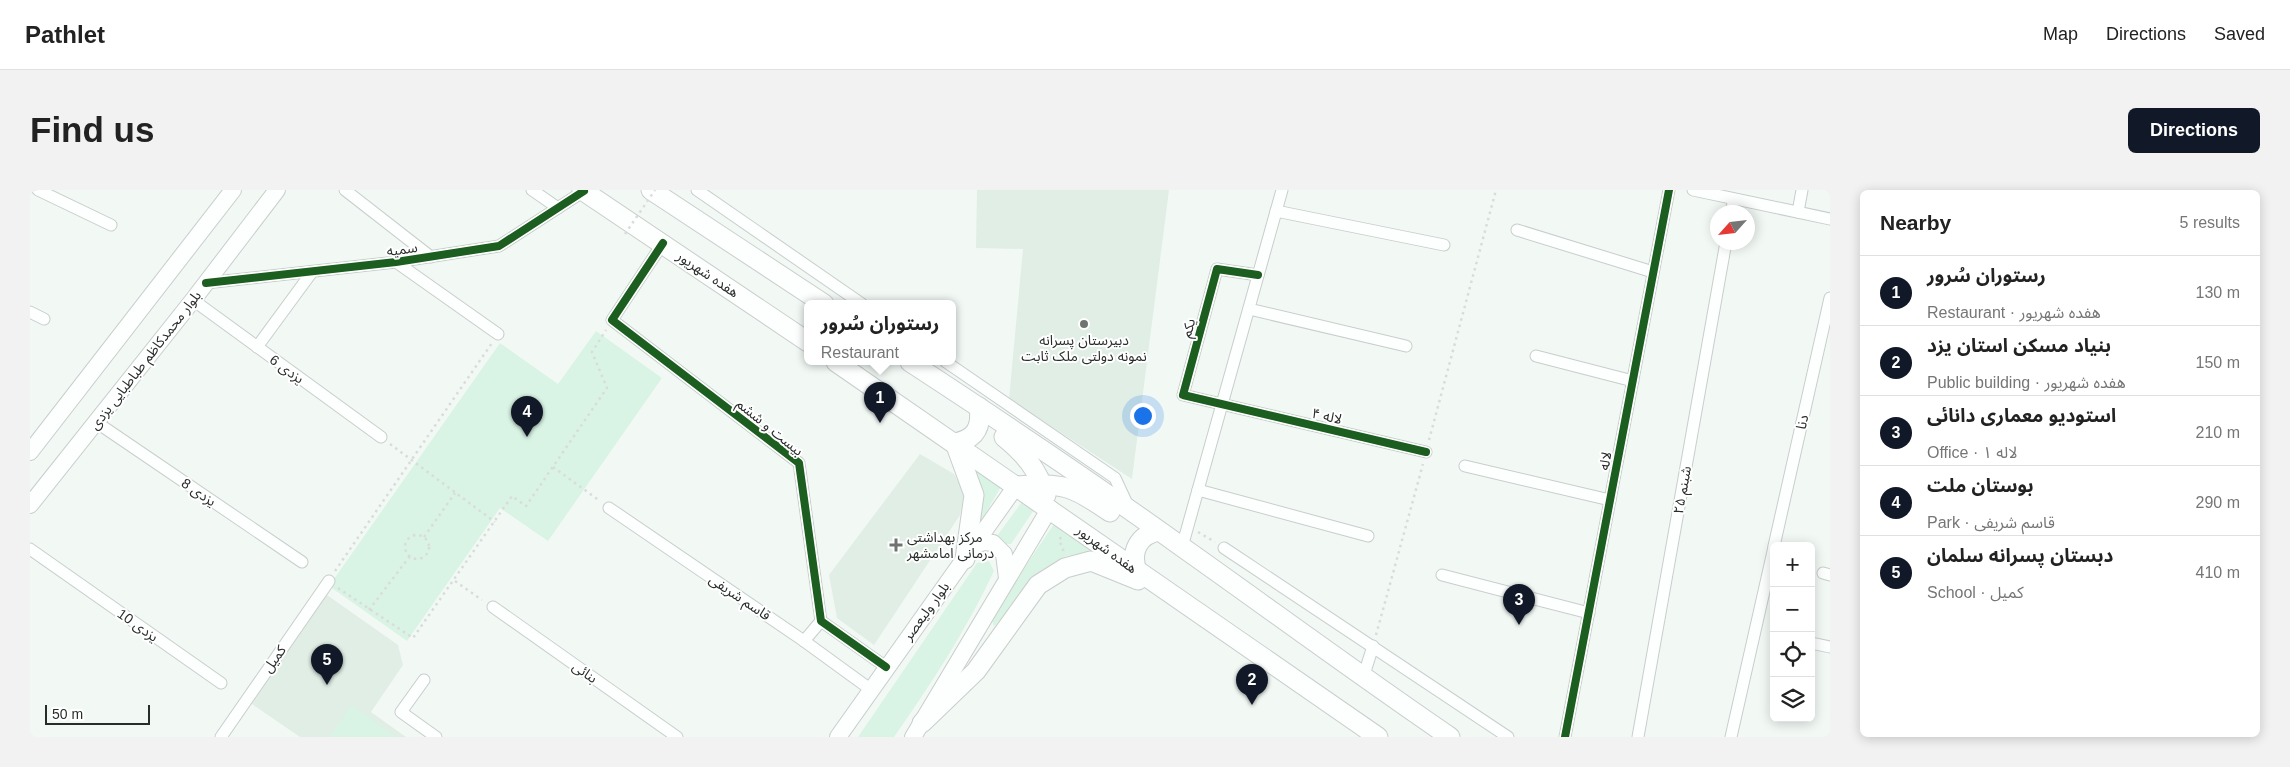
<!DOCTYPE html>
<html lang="en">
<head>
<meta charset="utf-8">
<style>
  :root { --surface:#fff; --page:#f2f2f2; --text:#222; --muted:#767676; --line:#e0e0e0; --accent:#111827 }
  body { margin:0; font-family:Arial,"Noto Sans Arabic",sans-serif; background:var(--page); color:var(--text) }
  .controls { position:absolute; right:15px; bottom:15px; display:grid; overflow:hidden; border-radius:8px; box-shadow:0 2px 12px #0003 }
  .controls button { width:45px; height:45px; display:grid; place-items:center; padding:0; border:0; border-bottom:1px solid var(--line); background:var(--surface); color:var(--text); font:25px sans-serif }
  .compass { position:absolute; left:1680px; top:15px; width:45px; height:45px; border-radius:50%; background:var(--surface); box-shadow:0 2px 12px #0003; rotate:243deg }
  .scale { position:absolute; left:15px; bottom:12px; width:105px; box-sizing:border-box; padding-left:5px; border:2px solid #282d2a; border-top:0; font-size:14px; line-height:18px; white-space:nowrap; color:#282d2a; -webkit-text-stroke:4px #fff; paint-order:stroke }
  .you { position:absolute; left:1112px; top:225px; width:18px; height:18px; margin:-12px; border:4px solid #fff; border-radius:50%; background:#1a73e8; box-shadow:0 0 0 8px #1a73e833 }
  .badge { display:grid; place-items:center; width:32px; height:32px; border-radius:50%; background:var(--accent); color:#fff; font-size:16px; font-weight:700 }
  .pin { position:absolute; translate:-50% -41px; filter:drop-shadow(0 1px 2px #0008) }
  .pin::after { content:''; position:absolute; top:26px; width:18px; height:15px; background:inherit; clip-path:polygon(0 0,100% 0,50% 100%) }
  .popup { position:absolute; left:774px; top:110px; width:152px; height:65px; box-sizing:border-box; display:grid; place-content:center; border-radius:8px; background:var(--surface); filter:drop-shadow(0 1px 4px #0005); font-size:16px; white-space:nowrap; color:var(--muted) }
  .popup b { font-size:19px; color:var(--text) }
  .popup::after { content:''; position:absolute; left:50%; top:100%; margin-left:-10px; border:10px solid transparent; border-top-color:var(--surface) }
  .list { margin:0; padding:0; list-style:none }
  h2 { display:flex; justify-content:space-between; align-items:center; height:65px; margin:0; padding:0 20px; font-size:21px }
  h2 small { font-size:16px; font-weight:400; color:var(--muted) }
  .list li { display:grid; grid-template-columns:32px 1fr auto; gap:15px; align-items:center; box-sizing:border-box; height:70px; padding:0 20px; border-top:1px solid var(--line) }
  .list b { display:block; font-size:19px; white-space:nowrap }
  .list p { margin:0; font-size:16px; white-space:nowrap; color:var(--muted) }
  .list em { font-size:16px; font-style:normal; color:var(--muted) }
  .icon { flex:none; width:28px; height:28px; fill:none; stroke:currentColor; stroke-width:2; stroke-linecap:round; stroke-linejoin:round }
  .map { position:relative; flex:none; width:1800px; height:547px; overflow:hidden; border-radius:8px }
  header { display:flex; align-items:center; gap:30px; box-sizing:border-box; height:70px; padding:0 25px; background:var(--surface); border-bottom:1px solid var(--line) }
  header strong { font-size:24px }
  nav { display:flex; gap:28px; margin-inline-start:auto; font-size:18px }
  .intro { display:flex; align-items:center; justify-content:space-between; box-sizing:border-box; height:120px; padding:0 30px }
  h1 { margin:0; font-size:35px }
  .button { padding:12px 22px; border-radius:8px; background:var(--accent); color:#fff; font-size:18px; font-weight:700 }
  main { display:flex; gap:30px; padding:0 30px }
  aside { flex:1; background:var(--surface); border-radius:8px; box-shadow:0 2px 12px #0003 }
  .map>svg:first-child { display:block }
</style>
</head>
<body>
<header>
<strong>Pathlet</strong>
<nav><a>Map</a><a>Directions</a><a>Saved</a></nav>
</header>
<div class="intro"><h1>Find us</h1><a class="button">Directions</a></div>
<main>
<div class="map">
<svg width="1800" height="547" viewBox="0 0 1800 547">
  <rect width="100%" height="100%" fill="#f2f9f5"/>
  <!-- built -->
  <g fill="#e0eee5">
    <polygon points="947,0 1139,0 1102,289 979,209 993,59 946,58"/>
    <polygon points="890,264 924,284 934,303 930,325 844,455 807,428 799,385"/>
    <polygon points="297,405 368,455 373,475 341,522 376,547 270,547 222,514"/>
  </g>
  <!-- green -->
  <g fill="#d9f4e4">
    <polygon points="566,141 632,188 518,351 470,318 377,451 299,396 470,153 528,194"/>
    <polygon points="933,267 972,295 944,343"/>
    <polygon points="1000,311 1006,317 981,354 972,354 967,346 991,313"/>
    <polygon points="1026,331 1090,375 1061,362 1036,366 1007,384 964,437 961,427"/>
    <path d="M959,371l5,10c-27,58 -63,113 -100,166h-36l119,-174z"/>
    <polygon points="321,515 367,547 299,547"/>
  </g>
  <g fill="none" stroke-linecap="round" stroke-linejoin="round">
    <defs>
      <g id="street">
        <polyline points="8,0 81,35"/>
        <polyline points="315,0 401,67"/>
        <polyline points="502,0 528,18"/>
        <polyline points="667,0 832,114"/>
        <polyline points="1663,0 1800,29"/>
        <polyline points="1246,21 1414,55"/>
        <polyline points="1701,22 1704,9"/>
        <polyline points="1768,22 1772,0"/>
        <polyline points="1487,40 1623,82"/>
        <polyline points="633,53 582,130 769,273 791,431 856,477"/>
        <polyline points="366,72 468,144"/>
        <polyline points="1228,85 1187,79 1153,205 1396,262"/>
        <polyline points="176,93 366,72 469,56 554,1"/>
        <polyline points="163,110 351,247"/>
        <polyline points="1219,119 1376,156"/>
        <polyline points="0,122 14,129"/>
        <polyline points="227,157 282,82"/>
        <polyline points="1506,166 1603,191"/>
        <polyline points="916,172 1085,288 1099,318"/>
        <polyline points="66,232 272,372"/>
        <polyline points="1435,276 1580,310"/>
        <polyline points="1168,300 1338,346"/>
        <polyline points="579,318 774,451 840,499"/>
        <polyline points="1744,356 1800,108"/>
        <polyline points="1152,357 1252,0"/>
        <polyline points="1194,358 1478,547"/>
        <polyline points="0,359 191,493"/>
        <polyline points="1793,383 1800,385"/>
        <polyline points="1412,385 1559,423"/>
        <polyline points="463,417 647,547"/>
        <polyline points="774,451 791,431"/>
        <polyline points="1781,453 1800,457"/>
        <polyline points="1333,488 1343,456"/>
        <polyline points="394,490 371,522 406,547"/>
        <polyline points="191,547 299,391"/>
        <polyline points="1535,547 1639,0"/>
        <polyline points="1608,547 1696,52"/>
        <polyline points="1701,547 1744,357"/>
      </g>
      <g id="secondary">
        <polyline points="0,262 203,0"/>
        <polyline points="0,315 163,110 247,0"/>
        <polyline points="943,356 954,352 963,353 974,364 977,388"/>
        <polyline points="808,547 986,296"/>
        <polyline points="883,547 1020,318"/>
      </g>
      <g id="primary">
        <polyline points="552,0 778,152"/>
        <polyline points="621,0 794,114"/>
        <path d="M806,172c181,124 361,250 542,375"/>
        <path d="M880,172c92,60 183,121 272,185 89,63 177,128 268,190"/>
        <path d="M974,247c21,17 33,32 42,58"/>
        <path d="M986,296c48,-3 54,-1 94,26"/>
        <path d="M935,369l9,-64 -19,-52c20,-4 27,-15 24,-36"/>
        <path d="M1107,381c-7,-19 1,-36 22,-40"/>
        <polyline points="892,533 946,481 1008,395 1035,378 1061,371 1108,390"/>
      </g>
    </defs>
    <!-- street casing -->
    <use href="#street" stroke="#c8cecb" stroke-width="13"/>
    <!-- secondary casing -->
    <use href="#secondary" stroke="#c8cecb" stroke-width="18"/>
    <!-- primary casing -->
    <use href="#primary" stroke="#c8cecb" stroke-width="21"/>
    <!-- path -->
    <g stroke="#d9dcdb" stroke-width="2.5" stroke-dasharray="2.5 4" stroke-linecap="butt">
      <polyline points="1399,250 1466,0"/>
      <polyline points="360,254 465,332"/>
      <polyline points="523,277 570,311"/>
      <polyline points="1168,342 1185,352"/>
      <circle cx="387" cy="357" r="12"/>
      <polyline points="394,347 425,303"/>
      <polyline points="1031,347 1029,350 1034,362"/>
      <polyline points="305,381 462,153"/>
      <polyline points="425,391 452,410"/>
      <polyline points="308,398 383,448 482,306 496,316 577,198 562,162 576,140"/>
      <polyline points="339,420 380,366"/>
      <polyline points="1346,445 1393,274"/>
    </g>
    <!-- street -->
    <use href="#street" stroke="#fdfefe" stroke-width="11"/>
    <!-- secondary -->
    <use href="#secondary" stroke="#fdfefe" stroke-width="16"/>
    <!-- primary -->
    <use href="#primary" stroke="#fdfefe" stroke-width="19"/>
    <!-- path-bridge -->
    <polyline stroke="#d9dcdb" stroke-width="2.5" stroke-dasharray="2.5 4" stroke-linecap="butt" points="595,44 625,0"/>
    <defs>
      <g id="cycleway">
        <polyline points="633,53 582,130 769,273 791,431 856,477"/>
        <polyline points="1228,85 1187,79 1153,205 1396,262"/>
        <polyline points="176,93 366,72 469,56 554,1"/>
        <polyline points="1535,547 1639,0"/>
      </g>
    </defs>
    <!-- cycleway casing -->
    <use href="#cycleway" stroke="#fff" stroke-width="11"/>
    <!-- cycleway -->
    <use href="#cycleway" stroke="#1b5e20" stroke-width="8"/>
  </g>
  <!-- markers -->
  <g fill="#6f7471" stroke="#fff" stroke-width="2">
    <circle cx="1054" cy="134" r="5"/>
    <path d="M863.5 347.5h5v5h5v5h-5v5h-5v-5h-5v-5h5z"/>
  </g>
  <g text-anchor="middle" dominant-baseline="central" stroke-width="4" stroke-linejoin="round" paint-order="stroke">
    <!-- street labels -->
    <g font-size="14" fill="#282d2a" stroke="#fff">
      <text transform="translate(372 59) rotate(-8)">سمیه</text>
      <text transform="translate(678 84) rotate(34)">هفده شهریور</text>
      <text transform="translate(1158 138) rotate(-75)">یکم</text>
      <text transform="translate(115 170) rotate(-52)">بلوار محمدکاظم طباطبایی یزدی</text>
      <text transform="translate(257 179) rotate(36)">یزدی 6</text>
      <text transform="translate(1297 226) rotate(13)">لاله ۴</text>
      <text transform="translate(1772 232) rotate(-77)">دنا</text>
      <text transform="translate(740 237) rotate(39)">بیست و ششم</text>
      <text transform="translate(1575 271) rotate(-79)">لاله</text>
      <text transform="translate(1652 300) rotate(-80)">شبنم ۲۵</text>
      <text transform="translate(169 302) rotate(34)">یزدی 8</text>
      <text transform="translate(1077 359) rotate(36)">هفده شهریور</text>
      <text transform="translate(710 407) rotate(34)">قاسم شریفی</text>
      <text transform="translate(896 421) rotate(-54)">بلوار ولیعصر</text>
      <text transform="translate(108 435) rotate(35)">یزدی 10</text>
      <text transform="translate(244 469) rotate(-55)">کمیل</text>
      <text transform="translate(555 482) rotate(35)">بنائی</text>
    </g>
    <!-- poi labels -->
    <g font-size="14" fill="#282d2a" stroke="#fff">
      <text x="1054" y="150">دبیرستان پسرانه<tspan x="1054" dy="16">نمونه دولتی ملک ثابت</tspan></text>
      <text x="877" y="347" text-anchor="start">مرکز بهداشتی<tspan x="877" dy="16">درمانی امامشهر</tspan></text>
    </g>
  </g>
</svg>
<div class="controls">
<button>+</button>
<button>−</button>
<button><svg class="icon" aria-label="locate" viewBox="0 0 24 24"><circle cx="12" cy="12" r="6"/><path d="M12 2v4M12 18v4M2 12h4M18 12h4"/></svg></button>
<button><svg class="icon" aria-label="layers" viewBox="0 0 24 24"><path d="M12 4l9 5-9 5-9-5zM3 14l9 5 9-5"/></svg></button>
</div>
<svg class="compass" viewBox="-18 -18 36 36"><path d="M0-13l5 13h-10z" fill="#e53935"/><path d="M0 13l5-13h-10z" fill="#767676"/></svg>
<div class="scale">50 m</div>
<div class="you"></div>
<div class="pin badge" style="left:850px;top:233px">1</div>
<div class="popup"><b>رستوران سُرور</b>Restaurant</div>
<div class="pin badge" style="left:1222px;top:515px">2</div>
<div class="pin badge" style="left:1489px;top:435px">3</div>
<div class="pin badge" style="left:497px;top:247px">4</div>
<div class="pin badge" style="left:297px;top:495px">5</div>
</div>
<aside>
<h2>Nearby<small>5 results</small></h2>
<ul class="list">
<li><span class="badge">1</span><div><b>رستوران سُرور</b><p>Restaurant · هفده شهریور</p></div><em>130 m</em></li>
<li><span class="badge">2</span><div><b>بنیاد مسکن استان یزد</b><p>Public building · هفده شهریور</p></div><em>150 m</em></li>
<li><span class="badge">3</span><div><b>استودیو معماری دانائی</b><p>Office · لاله ۱</p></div><em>210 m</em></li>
<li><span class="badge">4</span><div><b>بوستان ملت</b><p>Park · قاسم شریفی</p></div><em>290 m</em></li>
<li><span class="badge">5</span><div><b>دبستان پسرانه سلمان</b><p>School · کمیل</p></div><em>410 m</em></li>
</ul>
</aside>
</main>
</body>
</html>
